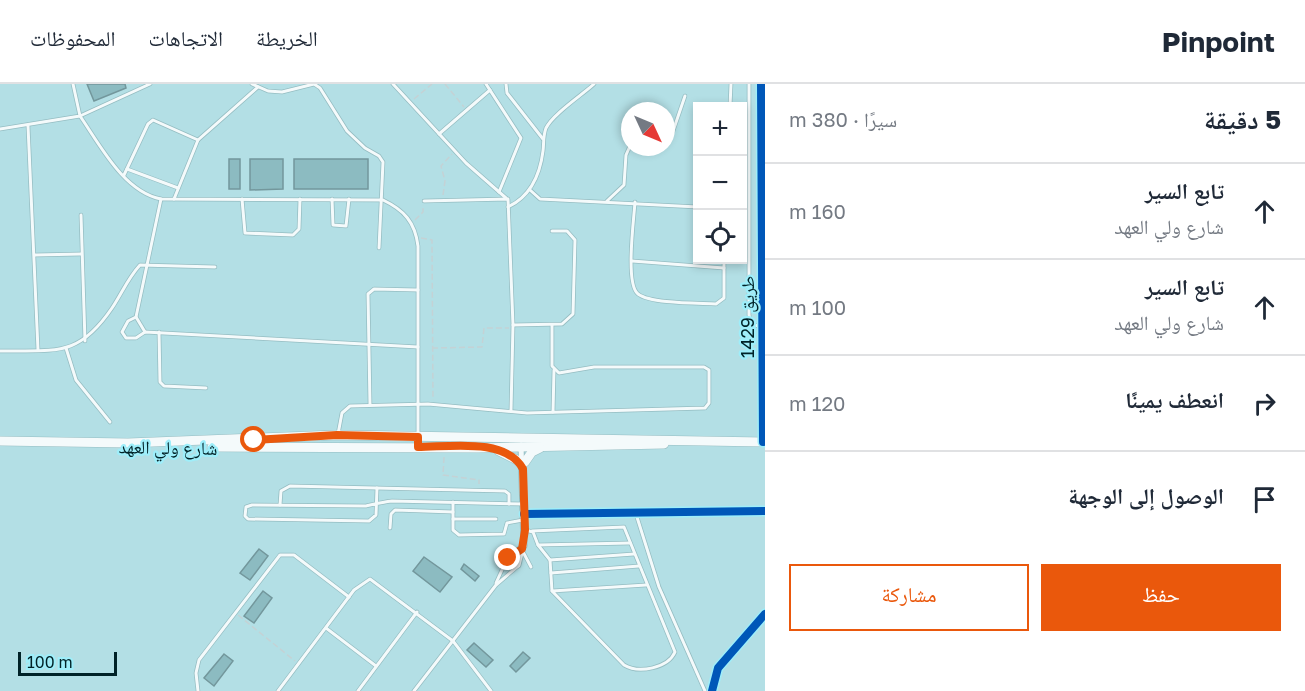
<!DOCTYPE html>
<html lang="ar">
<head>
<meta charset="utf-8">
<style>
  :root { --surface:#fff; --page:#f2f2f3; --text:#1f2937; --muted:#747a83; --line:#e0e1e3; --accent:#ea580c }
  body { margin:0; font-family:"Golos Text","Noto Naskh Arabic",sans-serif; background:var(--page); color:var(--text); direction:rtl }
  .controls { position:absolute; right:18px; top:18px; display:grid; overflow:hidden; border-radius:0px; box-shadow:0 3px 9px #0003 }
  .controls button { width:54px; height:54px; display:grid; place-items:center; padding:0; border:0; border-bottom:2px solid var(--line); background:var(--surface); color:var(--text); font:30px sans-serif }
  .compass { position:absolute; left:621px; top:18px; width:54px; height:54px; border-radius:50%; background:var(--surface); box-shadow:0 3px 9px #0003; rotate:134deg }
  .scale { position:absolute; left:18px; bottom:15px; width:99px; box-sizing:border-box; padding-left:6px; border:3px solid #002227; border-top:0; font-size:16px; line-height:21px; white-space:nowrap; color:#002227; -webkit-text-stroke:4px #9eeefa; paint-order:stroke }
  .stop { position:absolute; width:18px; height:18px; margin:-14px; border:4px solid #ea580c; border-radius:50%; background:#fff }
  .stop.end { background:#ea580c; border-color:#fff; box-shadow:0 2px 6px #0008 }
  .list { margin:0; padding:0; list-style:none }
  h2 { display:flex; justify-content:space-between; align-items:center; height:78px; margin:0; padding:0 24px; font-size:26px }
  h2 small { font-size:20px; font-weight:400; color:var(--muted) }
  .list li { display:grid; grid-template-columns:39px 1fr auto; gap:18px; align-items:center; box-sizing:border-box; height:96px; padding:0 24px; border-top:2px solid var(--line) }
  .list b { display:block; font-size:22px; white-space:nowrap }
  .list p { margin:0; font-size:20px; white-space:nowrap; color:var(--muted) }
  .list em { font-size:20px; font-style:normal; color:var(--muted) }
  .actions { display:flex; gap:12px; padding:18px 24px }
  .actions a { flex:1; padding:14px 0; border:2px solid var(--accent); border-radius:0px; text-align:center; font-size:21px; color:var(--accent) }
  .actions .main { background:var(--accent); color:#fff }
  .icon { flex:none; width:33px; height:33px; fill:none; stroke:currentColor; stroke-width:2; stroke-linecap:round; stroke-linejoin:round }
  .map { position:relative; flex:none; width:765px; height:607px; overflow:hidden; direction:ltr }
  header { display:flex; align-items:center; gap:36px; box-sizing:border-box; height:84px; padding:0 30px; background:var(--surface); border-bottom:2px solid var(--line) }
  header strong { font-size:28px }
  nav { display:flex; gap:33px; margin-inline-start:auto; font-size:21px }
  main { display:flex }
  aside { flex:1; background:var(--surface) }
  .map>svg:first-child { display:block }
</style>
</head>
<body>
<header>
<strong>Pinpoint</strong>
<nav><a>الخريطة</a><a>الاتجاهات</a><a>المحفوظات</a></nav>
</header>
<main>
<aside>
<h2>5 دقيقة<small>سيرًا · 380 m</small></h2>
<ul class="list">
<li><svg class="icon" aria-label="ahead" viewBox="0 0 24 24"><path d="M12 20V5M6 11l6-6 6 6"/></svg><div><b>تابع السير</b><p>شارع ولي العهد</p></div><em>160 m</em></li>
<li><svg class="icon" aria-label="ahead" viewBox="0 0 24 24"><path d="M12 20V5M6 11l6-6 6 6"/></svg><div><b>تابع السير</b><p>شارع ولي العهد</p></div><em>100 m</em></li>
<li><svg class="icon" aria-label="right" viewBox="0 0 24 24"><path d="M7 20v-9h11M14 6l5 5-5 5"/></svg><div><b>انعطف يمينًا</b></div><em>120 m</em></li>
<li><svg class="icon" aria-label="arrive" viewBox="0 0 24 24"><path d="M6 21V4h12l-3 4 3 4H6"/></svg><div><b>الوصول إلى الوجهة</b></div></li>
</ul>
<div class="actions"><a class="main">حفظ</a><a>مشاركة</a></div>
</aside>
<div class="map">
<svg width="765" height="607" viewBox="0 0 765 607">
  <rect width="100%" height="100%" fill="#b3dfe5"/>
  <!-- building -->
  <g fill="#8cbbc1" stroke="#73979c" stroke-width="1.5">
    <polygon points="87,0 125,0 126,4 94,17"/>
    <rect x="229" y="75" width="11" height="30"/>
    <polygon points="250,75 283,75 283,105 250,106"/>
    <rect x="294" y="75" width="74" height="30"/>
    <polygon points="259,465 268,472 250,496 240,489"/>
    <polygon points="424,473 452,493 440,508 413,487"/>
    <polygon points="464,480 479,492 475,497 461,485"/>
    <polygon points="263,507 272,514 254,539 244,532"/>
    <polygon points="474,559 493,576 486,583 467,566"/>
    <polygon points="523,568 530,574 516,588 510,582"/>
    <polygon points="224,570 233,577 214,602 204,594"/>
  </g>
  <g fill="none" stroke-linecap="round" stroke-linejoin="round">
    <defs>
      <g id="service">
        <path d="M150,0l-70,32c20,29 44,76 81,83l222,1c21,10 32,22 35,46v199"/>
        <polyline points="252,0 268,7 282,8 314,0 320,4 347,47 365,64 379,72 383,78 379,164"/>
        <polyline points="393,0 466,79 506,114"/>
        <polyline points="486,0 521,54 499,108"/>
        <polyline points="506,0 507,9 543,55"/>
        <polyline points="749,0 749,231 751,239 762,244"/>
        <polyline points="730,22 731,0"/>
        <polyline points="28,42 38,266"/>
        <polyline points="0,45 80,32 73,0"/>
        <polyline points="439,50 490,6"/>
        <polyline points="666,53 672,50 685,12"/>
        <polyline points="127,85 178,104"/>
        <polyline points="124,91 148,40 153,36 198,56"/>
        <polyline points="530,106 540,115 698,123"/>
        <polyline points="161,115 136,233 128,237 122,248 126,254 136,254 145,248 418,263"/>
        <polyline points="174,115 198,56 258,3"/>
        <polyline points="242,115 245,149 293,151 299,145 300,115"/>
        <polyline points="332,115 333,141 346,142 349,115"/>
        <polyline points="424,117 508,115 513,241 511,326"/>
        <polyline points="607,117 624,101 626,71 630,62"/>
        <path d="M635,118c-1,17 -10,82 3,92 13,10 61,9 78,10l8,-6v-38"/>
        <path d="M508,123c23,-11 32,-32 35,-56 1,-8 0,-15 3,-23 7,-14 36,-33 48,-44"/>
        <polyline points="81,131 85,257"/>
        <polyline points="35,171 81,170"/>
        <polyline points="632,177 724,184"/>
        <polyline points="136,233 145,248"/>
        <polyline points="513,241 562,240 573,230 575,156 567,147 552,147"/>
        <polyline points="159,248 160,298 164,302 206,304"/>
        <polyline points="66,264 76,296 110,338"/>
        <path d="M0,267c56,-1 78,7 112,-43 10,-15 16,-30 28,-43l75,2"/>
        <polyline points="370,321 368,210 374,205 418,206"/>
        <polyline points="553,328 554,286"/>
        <polyline points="338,350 342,329 350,322 428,320 527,329 705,324 709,319 709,286 704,283 594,283 559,289 552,282 552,241"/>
        <path d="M377,404l-1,27 -7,6 -121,-2 -3,-3 1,-9 6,-2 114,1c9,-2 17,-4 26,-5l132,3"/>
        <polyline points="453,418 453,446 459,451 504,450 507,439 523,436"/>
        <polyline points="280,421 281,407 290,402 505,407 509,410 509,420"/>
        <polyline points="636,430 659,503 705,607"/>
        <polyline points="453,435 496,435"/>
        <polyline points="390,444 391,430 395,426 453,428"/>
        <path d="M525,446l8,2 5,13 12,15 2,31 72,74c15,9 44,3 51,-13l-51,-125 -92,4"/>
        <polyline points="538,461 630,459"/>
        <polyline points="522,466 531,483"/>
        <polyline points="550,476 634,470"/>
        <polyline points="551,489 639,482"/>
        <polyline points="496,499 507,475"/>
        <polyline points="552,507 646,501"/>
        <polyline points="326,544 376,582"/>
        <polyline points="198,607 196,589 199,576 280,471 294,471 349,513"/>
        <polyline points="278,607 354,506 370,495 453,557 491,607"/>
        <polyline points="358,607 417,528"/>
        <polyline points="414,607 496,501 518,482"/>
      </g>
      <g id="minor">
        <polyline points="761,0 763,358"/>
        <polyline points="524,430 765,427"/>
        <polyline points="508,474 524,462 521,361"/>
        <polyline points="518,481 522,465"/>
        <polyline points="712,607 718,584 765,530"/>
      </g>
      <g id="primary">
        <polyline points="0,357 128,359 337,351 765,358"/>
        <polyline points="212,363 478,364 664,360"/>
        <polyline points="499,367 521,378"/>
        <polyline points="525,378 532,368 540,364"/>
      </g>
    </defs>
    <!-- service casing -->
    <use href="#service" stroke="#95bdc2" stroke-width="4.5"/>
    <!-- minor casing -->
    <use href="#minor" stroke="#95bdc2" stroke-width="7"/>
    <!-- primary casing -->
    <use href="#primary" stroke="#95bdc2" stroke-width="10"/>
    <!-- path -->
    <g stroke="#c4d2d5" stroke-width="1.5" stroke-dasharray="6 3" stroke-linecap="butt">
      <polyline points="445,0 464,23"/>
      <polyline points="414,15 432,0"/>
      <polyline points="443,111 445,97 441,82 452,70"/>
      <polyline points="415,136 423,128 423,121"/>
      <polyline points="421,154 432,156 433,316"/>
      <polyline points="432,264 482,263 484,244 509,244"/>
      <polyline points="444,373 443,391 479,396 479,400"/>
      <polyline points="238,531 295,577"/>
    </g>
    <!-- service -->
    <use href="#service" stroke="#f4fafb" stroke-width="3"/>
    <!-- minor -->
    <use href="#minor" stroke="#f4fafb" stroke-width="5"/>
    <!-- primary -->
    <use href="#primary" stroke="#f4fafb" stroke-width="9"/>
    <defs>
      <g id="cycleway">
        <polyline points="761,0 763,358"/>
        <polyline points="524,430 765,427"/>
        <polyline points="712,607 718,584 765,530"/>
      </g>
    </defs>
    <!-- cycleway casing -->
    <use href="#cycleway" stroke="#9eeefa" stroke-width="11"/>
    <!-- cycleway -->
    <use href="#cycleway" stroke="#0057b8" stroke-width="8"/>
  </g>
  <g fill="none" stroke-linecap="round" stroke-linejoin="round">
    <!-- route -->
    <path stroke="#ea580c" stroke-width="8" d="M254,356l83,-5 81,2v10c31,0 88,-10 105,22l2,61 -3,19 -14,9"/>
  </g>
  <g text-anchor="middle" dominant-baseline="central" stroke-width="4.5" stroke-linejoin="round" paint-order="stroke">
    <!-- street labels -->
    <g font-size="18" fill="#002227" stroke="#9eeefa">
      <text transform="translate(747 233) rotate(-90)">طريق 1429</text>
      <text transform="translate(168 363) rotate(1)">شارع ولي العهد</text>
    </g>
  </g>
</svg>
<div class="controls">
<button>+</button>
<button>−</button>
<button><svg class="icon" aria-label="locate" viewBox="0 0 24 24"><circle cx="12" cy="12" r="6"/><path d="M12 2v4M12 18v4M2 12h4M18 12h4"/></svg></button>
</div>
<svg class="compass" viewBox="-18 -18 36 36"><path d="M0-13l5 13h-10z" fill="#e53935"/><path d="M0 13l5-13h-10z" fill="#747a83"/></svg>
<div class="scale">100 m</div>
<div class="stop" style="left:254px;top:356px"></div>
<div class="stop end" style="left:508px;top:474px"></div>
</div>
</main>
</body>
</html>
